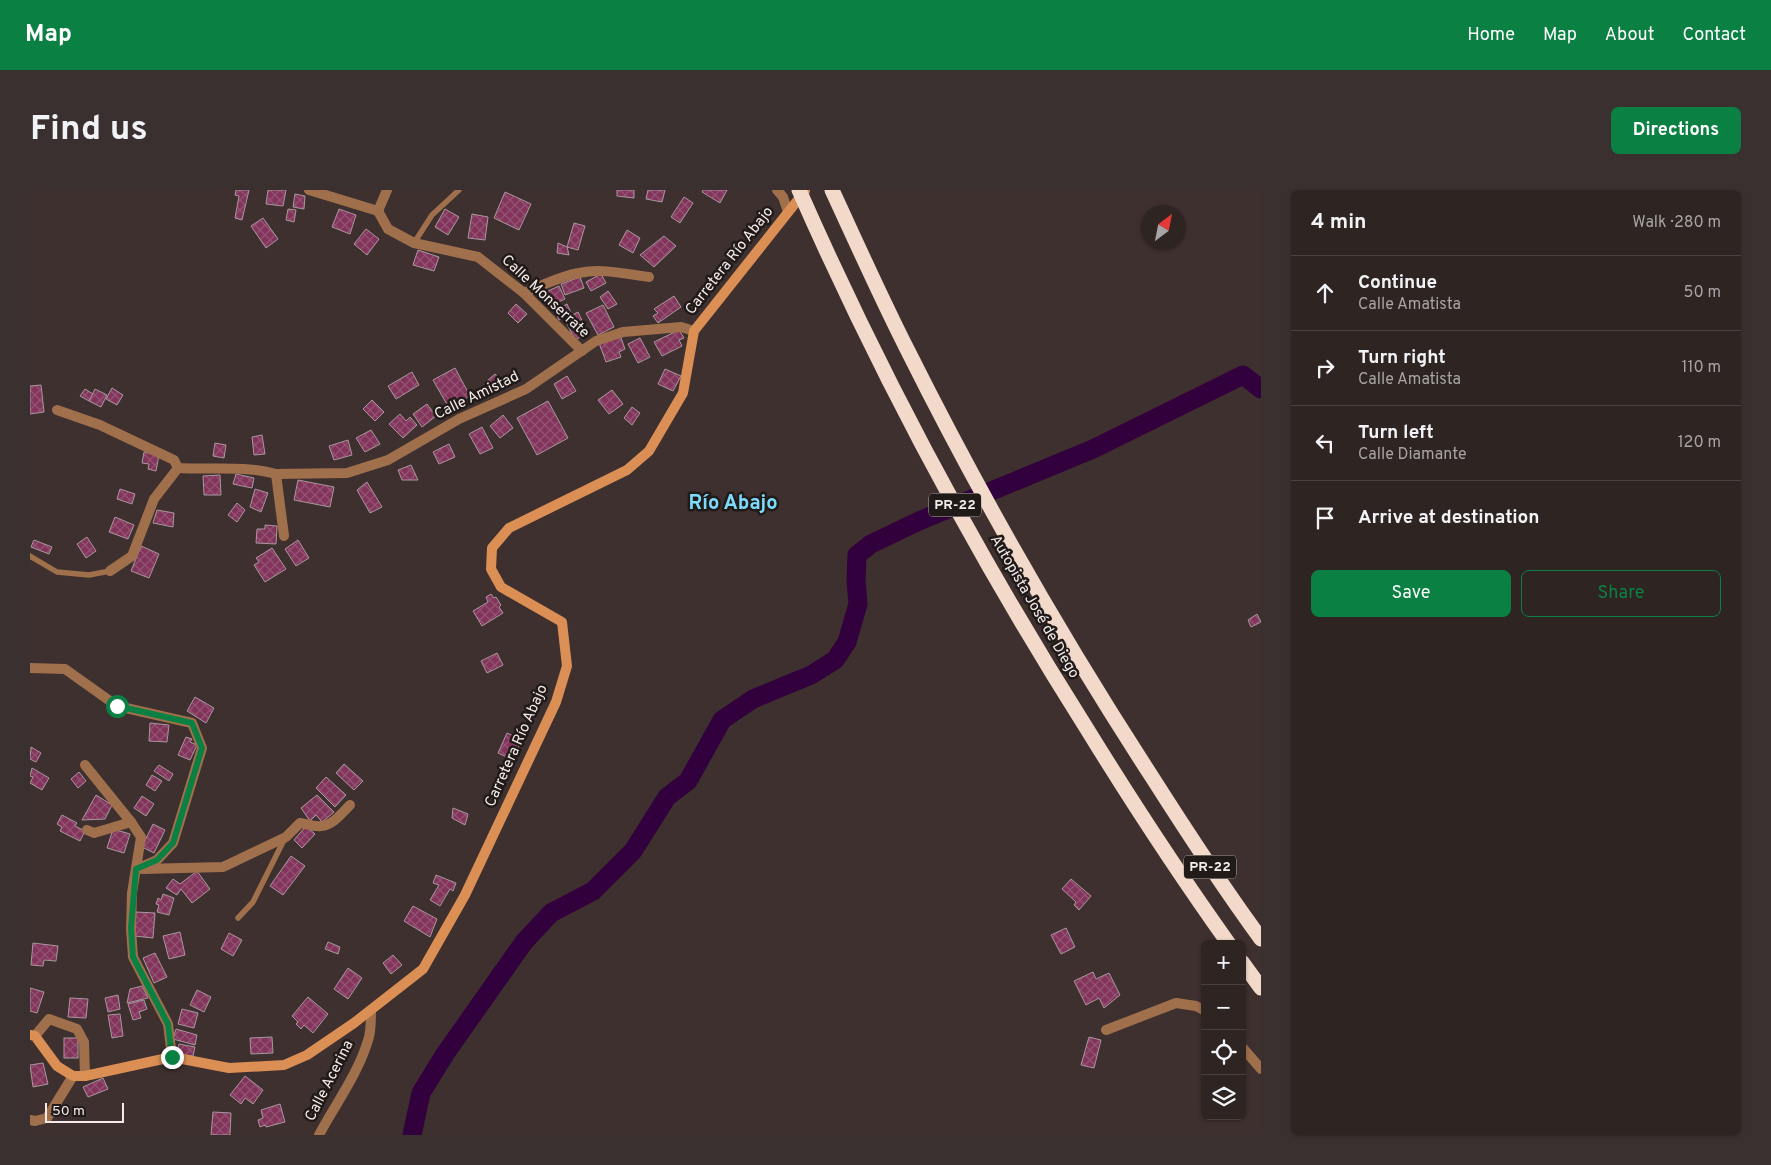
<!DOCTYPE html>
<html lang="en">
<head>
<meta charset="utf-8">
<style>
  :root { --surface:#2e2422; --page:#3a302f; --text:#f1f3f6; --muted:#a7a4a5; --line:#494140; --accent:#0b8043 }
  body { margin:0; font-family:Overpass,sans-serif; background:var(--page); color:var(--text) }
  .controls { position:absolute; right:15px; bottom:15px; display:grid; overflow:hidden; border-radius:8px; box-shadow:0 1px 4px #0004 }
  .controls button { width:45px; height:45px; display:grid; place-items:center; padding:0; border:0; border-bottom:1px solid var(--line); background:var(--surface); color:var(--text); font:25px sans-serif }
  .compass { position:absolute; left:1111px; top:15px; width:45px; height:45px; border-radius:50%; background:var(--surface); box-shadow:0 1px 4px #0004; rotate:32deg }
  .scale { position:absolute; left:15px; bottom:12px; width:79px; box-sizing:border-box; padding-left:5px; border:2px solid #f4eae9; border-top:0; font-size:14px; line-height:18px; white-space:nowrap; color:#f4eae9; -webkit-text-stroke:4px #201a19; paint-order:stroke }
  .stop { position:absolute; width:15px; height:15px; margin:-11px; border:4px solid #0b8043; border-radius:50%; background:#fff }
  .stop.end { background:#0b8043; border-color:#fff; box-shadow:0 1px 5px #0008 }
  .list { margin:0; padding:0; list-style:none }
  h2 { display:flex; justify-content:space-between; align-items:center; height:65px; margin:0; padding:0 20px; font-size:21px }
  h2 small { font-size:16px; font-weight:400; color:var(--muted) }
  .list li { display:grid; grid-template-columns:32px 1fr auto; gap:15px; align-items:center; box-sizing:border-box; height:75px; padding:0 20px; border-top:1px solid var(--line) }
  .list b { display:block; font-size:19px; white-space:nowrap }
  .list p { margin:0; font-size:16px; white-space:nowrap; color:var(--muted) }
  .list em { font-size:16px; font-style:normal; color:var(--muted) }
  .actions { display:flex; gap:10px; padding:15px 20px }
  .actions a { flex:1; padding:11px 0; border:1px solid var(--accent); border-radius:8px; text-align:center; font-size:18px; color:var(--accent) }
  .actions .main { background:var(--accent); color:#fff }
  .icon { flex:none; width:28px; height:28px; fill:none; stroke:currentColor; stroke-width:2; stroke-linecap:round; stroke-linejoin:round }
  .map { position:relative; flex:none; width:1231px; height:945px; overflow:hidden; border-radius:8px }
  header { display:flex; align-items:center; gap:30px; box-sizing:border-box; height:70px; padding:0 25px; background:var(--accent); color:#fff }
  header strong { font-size:24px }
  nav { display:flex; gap:28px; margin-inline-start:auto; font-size:18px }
  .intro { display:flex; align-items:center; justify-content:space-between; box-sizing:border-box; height:120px; padding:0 30px }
  h1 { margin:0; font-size:35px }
  .button { padding:12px 22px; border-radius:8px; background:var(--accent); color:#fff; font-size:18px; font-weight:700 }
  main { display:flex; gap:30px; padding:0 30px }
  aside { flex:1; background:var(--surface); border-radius:8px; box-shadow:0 1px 4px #0004 }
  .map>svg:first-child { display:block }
</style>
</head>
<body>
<header>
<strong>Map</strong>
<nav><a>Home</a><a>Map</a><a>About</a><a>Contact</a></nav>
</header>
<div class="intro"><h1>Find us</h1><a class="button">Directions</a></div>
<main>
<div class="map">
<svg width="1231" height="945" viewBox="0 0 1231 945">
  <defs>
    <pattern id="building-cross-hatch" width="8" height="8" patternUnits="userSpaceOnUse" patternTransform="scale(1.25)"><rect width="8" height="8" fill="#82345b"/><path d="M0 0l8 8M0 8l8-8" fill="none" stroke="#945273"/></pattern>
  </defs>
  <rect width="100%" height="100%" fill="#3e302e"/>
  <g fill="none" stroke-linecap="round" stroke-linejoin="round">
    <!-- river -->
    <polyline stroke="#31003d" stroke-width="19" points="382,945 391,903 415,864 494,752 521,723 563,701 603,661 637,607 658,591 692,530 723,509 781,485 805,470 817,452 828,414 826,390 827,365 841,354 889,331 1063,259 1213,185 1231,199"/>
  </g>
  <!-- building -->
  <g fill="url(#building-cross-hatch)" stroke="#a8979e">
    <polygon points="206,0 219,0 212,30 205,28 209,6 205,5"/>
    <polygon points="238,0 256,0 253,16 236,14"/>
    <polygon points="587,0 604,0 604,8 587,6"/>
    <polygon points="618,0 635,0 632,12 616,9"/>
    <polygon points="673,0 697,0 690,13 672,2"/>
    <polygon points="475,2 501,14 489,40 464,28"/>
    <polygon points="265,4 275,6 274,19 263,17"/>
    <polygon points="654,7 663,13 650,33 641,27"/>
    <polygon points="258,19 266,20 264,32 256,30"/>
    <polygon points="309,19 326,25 320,44 302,37"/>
    <polygon points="415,19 429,27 418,45 405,37"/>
    <polygon points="442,24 458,27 455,50 438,48"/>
    <polygon points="233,28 248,49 236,58 221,36"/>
    <polygon points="544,33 555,36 548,60 537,57"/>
    <polygon points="336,39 349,49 337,65 324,54"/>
    <polygon points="597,40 610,48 603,63 589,55"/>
    <polygon points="634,46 646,56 624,77 610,65"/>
    <polygon points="528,53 537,57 539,65 527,63"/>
    <polygon points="388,60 409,67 404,81 383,75"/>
    <polygon points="571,84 576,93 561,101 556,92"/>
    <polygon points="550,87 554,98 535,105 531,94"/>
    <polygon points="529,96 535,109 524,114 518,101"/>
    <polygon points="578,101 587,114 578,119 570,107"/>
    <polygon points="644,106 651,117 628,133 623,126 628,123 624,119"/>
    <polygon points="486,114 497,124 488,133 478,123"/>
    <polygon points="537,114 542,125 548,122 558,143 545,150 534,128 529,130 525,120"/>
    <polygon points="573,115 584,137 568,145 556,123"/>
    <polygon points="649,140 654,148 649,150 652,156 632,166 624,152"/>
    <polygon points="590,145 595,159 589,162 591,167 576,172 569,153"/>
    <polygon points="610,148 620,167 608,173 598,154"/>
    <polygon points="425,178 440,206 419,218 403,190"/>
    <polygon points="635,179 651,186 643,201 628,194"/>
    <polygon points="382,182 389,195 366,209 358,196"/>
    <polygon points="465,184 476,194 466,202 457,191"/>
    <polygon points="537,186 546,201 532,209 524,194"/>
    <polygon points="11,195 14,222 0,224 0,196"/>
    <polygon points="82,198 93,205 87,215 76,209"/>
    <polygon points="55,199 63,204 59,211 50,206"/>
    <polygon points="65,199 77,205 71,217 59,211"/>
    <polygon points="582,200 593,214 579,224 568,210"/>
    <polygon points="342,210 354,222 345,231 333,219"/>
    <polygon points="518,211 538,248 507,265 487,228"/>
    <polygon points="397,214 406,226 392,237 383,224"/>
    <polygon points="602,217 610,223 602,235 594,228"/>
    <polygon points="370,224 376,231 380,227 387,235 373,248 359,234"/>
    <polygon points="473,225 483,238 470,248 460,236"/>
    <polygon points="452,237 463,258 450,264 439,244"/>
    <polygon points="341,240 350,254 335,262 326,248"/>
    <polygon points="232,245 235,264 224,265 222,247"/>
    <polygon points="318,250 322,265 304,270 299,256"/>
    <polygon points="185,253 196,255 194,268 183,266"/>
    <polygon points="419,254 425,267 409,274 403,262"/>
    <polygon points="114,262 129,265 126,281 118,279 119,274 112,273"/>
    <polygon points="381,275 388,290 372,290 368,280"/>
    <polygon points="206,284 224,288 222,298 203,294"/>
    <polygon points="190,285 191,305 174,305 173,286"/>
    <polygon points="268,290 304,297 300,317 264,310"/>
    <polygon points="337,292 352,317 340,323 327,300"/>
    <polygon points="90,299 105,304 102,314 87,309"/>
    <polygon points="225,299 238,303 231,322 220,317"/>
    <polygon points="207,313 215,320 207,332 198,325"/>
    <polygon points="127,320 144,323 143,337 123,333"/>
    <polygon points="85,327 104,335 98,349 79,342"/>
    <polygon points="235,335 247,336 246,354 226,353 227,339 235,339"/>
    <polygon points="57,347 66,361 56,368 47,354"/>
    <polygon points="4,350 22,357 19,364 1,357"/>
    <polygon points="268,350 279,368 266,376 255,359"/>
    <polygon points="111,356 129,364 119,388 101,381"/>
    <polygon points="242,358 256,379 235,392 224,375 229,372 226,368"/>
    <polygon points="461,404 464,408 466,407 471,415 469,417 473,423 452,436 443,421 458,412 456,407"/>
    <polygon points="1227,424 1231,432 1221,437 1218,430"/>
    <polygon points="467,463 473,475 457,483 451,471"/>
    <polygon points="165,507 184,518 176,533 157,521"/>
    <polygon points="120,533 139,535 137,552 119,551"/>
    <polygon points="477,543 492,550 483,570 468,563"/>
    <polygon points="156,547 162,549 160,552 167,555 160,570 148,565"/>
    <polygon points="1,557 11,563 6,572 0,569"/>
    <polygon points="314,574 333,591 324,600 306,583"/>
    <polygon points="129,575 143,584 139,591 124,581"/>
    <polygon points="2,578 19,588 12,600 0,593 3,587 0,586"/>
    <polygon points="49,582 56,591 48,598 41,589"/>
    <polygon points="122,585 132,591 125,601 116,595"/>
    <polygon points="296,587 316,605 305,617 286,598"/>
    <polygon points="66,605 82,615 75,629 52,630"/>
    <polygon points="287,605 304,622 292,632 286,625 280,631 271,618"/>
    <polygon points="112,606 124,614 116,626 104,618"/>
    <polygon points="423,618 438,624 435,635 422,628"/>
    <polygon points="32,625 47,633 45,636 55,641 50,651 30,641 32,637 27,634"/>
    <polygon points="123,634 135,640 124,663 112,657"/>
    <polygon points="276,636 285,644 272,658 264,650"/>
    <polygon points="83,639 100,644 94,663 77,658"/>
    <polygon points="261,666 275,676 253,705 240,696"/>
    <polygon points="167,681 180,699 162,713 151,699 147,705 136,698 143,689 150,694"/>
    <polygon points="406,685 426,693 423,701 420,699 410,716 400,710 409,695 403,693"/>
    <polygon points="1041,689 1061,706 1049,720 1044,715 1046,712 1032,699"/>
    <polygon points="133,704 144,708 139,725 127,722 129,715 126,714 128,708 131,710"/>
    <polygon points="383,716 407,729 400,747 374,731"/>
    <polygon points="106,722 125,723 123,748 104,746"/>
    <polygon points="1036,738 1045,757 1031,764 1021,745"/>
    <polygon points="150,742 155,765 139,769 133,746"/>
    <polygon points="199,743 212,750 203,766 191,759"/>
    <polygon points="298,752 310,757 308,764 295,759"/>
    <polygon points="3,753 28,756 26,771 14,770 13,776 1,775"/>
    <polygon points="125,763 137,787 124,793 113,768"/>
    <polygon points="363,765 372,775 361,784 353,773"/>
    <polygon points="318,778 332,788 318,809 304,799"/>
    <polygon points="1063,782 1066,789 1079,783 1090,805 1074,818 1069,808 1056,815 1044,791"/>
    <polygon points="112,796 118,808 97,813 100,799"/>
    <polygon points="0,798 14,802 7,823 0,821"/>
    <polygon points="167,800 181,807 174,822 160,815"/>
    <polygon points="88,805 90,819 78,822 75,808"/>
    <polygon points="278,807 298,824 283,843 274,835 271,839 266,834 268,832 262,826"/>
    <polygon points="40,808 58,809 56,828 38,827"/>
    <polygon points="114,810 117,819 109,822 111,828 103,830 98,814"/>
    <polygon points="152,819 168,823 164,838 148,834"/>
    <polygon points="90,824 93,846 82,848 78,825"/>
    <polygon points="146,839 167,845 165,855 143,849"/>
    <polygon points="242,847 243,863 221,864 220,848"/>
    <polygon points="1059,847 1071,850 1064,878 1051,875"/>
    <rect x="34" y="848" width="14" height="20"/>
    <polygon points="149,854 165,857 163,866 147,864"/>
    <polygon points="13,873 18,894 3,897 0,875"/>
    <polygon points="215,886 233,900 223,914 215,908 211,914 200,905"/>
    <polygon points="73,888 78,899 58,907 53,897"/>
    <polygon points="250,914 255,932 236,937 235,935 230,937 228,930 233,928 231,920"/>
    <polygon points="183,922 201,923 200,945 181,945"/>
  </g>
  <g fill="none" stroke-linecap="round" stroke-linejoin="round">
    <!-- lane -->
    <g stroke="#a06f4c" stroke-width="5.5">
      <polyline points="384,53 402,25 429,0"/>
      <polyline points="0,366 27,382 59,385 80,381"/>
      <polyline points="208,728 223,712 255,648"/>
    </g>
    <!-- street -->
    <g stroke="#a06f4c" stroke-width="10">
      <polyline points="279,0 348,21"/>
      <polyline points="747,0 753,7 758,22"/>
      <polyline points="348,21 358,39 384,53 448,67 494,103 552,161"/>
      <polyline points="348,21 357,0"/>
      <path d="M494,103c17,-7 36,-17 55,-20 23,-5 47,1 70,4"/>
      <path d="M27,220l43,15 74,35 4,8c33,2 66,-3 98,6l71,-1 41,-13 71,-41 67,-30 70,-48 27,-9 58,-5 13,4"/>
      <polyline points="246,284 254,346"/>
      <polyline points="80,381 102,366 124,309 148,278"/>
      <polyline points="0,478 35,479 87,516 162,533 172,558 143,653 127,670 106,679"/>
      <polyline points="55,575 101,632 111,647 102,703 101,739 103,767 138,834 142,867"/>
      <polyline points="57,640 64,643 101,632"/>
      <path d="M112,679l81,-2 63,-30 14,-14c7,1 14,4 21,3 12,-1 21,-13 29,-21"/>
      <polyline points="1076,840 1146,813 1166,816 1175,821"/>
      <polyline points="5,846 19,829 47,839 54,852 55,886"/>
      <polyline points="1212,857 1231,879"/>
      <polyline points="0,930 5,931 17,928 43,886"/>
      <path d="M289,945c17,-32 40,-62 50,-98 2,-8 2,-18 2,-27"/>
    </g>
    <!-- secondary -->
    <polyline stroke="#dc8f55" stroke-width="10" points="0,845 5,846 27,876 43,886 55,886 142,867 199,878 254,875 277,865 324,833 393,779 435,705 526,512 537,476 532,432 471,397 461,379 462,358 479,338 597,280 619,261 653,203 664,141 775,1"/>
    <!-- highway -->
    <g stroke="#f2d9c9" stroke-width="15">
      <path d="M769,0c82,186 179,367 288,539 45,73 92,145 142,215"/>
      <path d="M802,0c25,54 49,108 76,161 73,146 155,289 244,426 35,55 70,109 109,162"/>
      <polyline points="1212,772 1231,798"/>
    </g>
  </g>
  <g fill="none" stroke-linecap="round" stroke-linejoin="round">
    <!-- route -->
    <polyline stroke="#0b8043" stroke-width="6" points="87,516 162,533 172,558 143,653 127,670 106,679 101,738 103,767 138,834 142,867"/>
  </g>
  <g text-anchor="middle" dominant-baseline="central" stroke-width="5" stroke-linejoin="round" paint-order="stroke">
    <!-- shield labels -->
    <g fill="#201a19" stroke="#b4acab" stroke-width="1">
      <rect x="899" y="303.5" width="52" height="23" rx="4"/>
      <rect x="1154" y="665.5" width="52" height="23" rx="4"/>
    </g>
    <g font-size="14" font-weight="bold" fill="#f4eae9">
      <text x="925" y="315">PR-22</text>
      <text x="1180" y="677">PR-22</text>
    </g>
    <!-- street labels -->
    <g font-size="15" fill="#f4eae9" stroke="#201a19">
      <text transform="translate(700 71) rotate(-52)">Carretera Río Abajo</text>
      <text transform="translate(515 107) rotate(43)">Calle Monserrate</text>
      <text transform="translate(447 206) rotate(-26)">Calle Amistad</text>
      <text transform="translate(1004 417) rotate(60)">Autopista José de Diego</text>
      <text transform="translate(487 556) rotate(-66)">Carretera Río Abajo</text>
      <text transform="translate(300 891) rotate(-63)">Calle Acerina</text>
    </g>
    <!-- district labels -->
    <g font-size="20" font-weight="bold" fill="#7cdafa" stroke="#201a19">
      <text x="703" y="314">Río Abajo</text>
    </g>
  </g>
</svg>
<div class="controls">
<button>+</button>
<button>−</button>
<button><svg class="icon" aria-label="locate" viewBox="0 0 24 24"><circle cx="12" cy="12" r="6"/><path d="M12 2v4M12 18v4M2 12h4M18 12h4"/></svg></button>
<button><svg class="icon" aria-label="layers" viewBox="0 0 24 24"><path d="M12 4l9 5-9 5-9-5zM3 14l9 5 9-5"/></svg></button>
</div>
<svg class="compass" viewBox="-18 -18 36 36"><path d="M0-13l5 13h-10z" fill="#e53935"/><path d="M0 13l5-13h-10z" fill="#a7a4a5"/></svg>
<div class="scale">50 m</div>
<div class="stop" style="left:87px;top:516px"></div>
<div class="stop end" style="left:142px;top:867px"></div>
</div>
<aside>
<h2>4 min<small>Walk · 280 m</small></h2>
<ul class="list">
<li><svg class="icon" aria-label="ahead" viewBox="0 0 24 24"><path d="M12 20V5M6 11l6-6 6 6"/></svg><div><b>Continue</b><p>Calle Amatista</p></div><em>50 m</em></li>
<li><svg class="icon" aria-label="right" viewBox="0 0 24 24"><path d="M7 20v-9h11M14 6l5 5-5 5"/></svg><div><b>Turn right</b><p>Calle Amatista</p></div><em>110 m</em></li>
<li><svg class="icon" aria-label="left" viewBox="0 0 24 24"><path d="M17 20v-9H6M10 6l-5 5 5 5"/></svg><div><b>Turn left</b><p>Calle Diamante</p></div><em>120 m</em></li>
<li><svg class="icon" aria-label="arrive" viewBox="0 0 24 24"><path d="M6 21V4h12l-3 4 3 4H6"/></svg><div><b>Arrive at destination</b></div></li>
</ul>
<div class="actions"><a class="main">Save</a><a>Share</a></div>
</aside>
</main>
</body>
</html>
